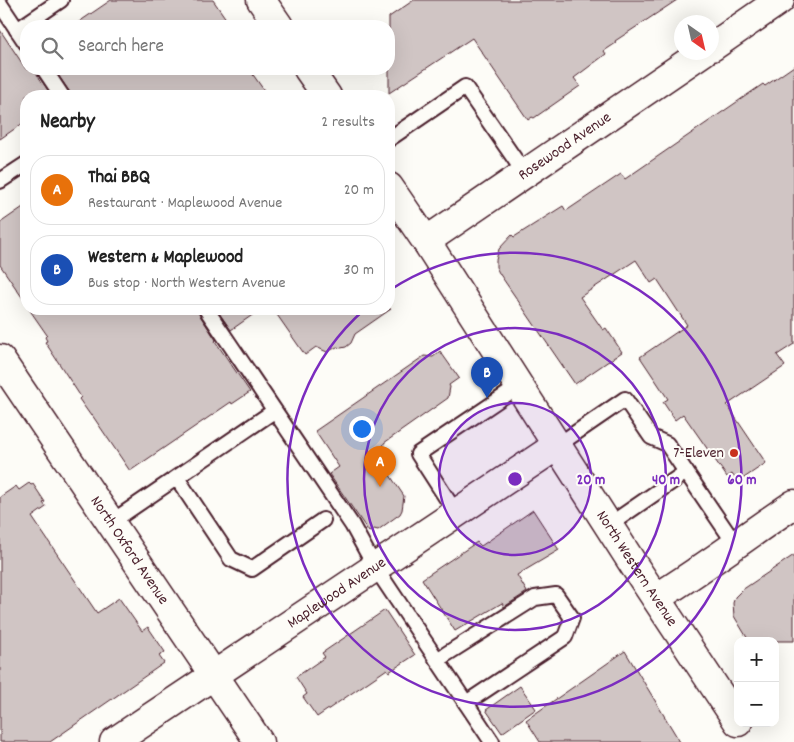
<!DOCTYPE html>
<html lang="en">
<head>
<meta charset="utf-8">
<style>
  :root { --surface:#fff; --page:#f2f2f2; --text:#222; --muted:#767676; --line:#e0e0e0; --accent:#db2777 }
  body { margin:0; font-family:Dekko,sans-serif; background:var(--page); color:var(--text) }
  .controls { position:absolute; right:15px; bottom:15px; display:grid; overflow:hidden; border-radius:10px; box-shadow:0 5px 20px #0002 }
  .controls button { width:45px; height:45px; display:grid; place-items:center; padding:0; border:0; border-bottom:1px solid var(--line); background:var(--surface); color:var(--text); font:25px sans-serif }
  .compass { position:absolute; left:674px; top:15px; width:45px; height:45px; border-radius:50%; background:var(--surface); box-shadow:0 5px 20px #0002; rotate:146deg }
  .you { position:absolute; left:361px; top:428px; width:18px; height:18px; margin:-12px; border:4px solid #fff; border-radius:50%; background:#1a73e8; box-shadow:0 0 0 8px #1a73e833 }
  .badge { display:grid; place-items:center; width:32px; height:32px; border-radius:50%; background:var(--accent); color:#fff; font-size:16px; font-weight:700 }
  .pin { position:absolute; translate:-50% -41px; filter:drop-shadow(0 1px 2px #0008) }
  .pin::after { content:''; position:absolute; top:26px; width:18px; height:15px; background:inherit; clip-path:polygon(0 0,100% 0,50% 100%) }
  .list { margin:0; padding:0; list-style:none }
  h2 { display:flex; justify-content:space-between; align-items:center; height:65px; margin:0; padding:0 20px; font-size:21px }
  h2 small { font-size:16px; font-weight:400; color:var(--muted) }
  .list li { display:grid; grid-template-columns:32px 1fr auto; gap:15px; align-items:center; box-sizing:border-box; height:70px; margin:0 10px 10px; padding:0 10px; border:1px solid var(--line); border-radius:20px }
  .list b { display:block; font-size:19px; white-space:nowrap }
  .list p { margin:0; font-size:16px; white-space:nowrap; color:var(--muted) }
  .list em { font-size:16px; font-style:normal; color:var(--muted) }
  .icon { flex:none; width:28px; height:28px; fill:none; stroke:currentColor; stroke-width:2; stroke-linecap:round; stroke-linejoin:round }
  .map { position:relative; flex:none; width:794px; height:742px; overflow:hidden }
  .search { position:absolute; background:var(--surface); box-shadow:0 5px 20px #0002; left:20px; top:20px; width:375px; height:55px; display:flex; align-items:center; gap:12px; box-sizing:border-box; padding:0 18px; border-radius:20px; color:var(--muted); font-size:19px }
  .panel { position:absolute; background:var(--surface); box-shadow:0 5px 20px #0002; left:20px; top:90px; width:375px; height:225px; border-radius:20px }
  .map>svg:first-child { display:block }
</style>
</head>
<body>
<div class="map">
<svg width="794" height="742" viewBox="0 0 794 742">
  <rect width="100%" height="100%" fill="#fdfcf7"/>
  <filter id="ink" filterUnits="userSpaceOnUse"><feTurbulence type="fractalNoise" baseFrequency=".02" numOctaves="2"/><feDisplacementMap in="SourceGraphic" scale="10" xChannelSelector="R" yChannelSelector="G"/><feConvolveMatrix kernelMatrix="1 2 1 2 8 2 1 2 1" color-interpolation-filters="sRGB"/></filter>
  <g filter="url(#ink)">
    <!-- building -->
    <g fill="#d0c5c4" stroke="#4a1f2b">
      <polygon points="111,0 213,0 231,26 73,26"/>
      <polygon points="414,0 677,0 615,41 616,43 604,51 606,54 574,78 580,86 534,118 532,117 528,120 472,38 389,93 389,17"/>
      <polygon points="0,30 26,69 35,69 37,74 52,96 26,96 26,121 0,139"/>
      <polygon points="794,66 794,344 777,355 785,366 727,405 766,463 738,482 732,474 727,477 683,414 675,420 663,402 668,399 640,357 687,325 657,279 651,283 636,260 580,297 603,330 606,328 622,352 575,384 499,273 496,267 496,260 499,249 512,235 514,237 563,206 566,211 621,174 625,179 763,84 765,86"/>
      <polygon points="54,69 249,69 268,96 71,96 69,91"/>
      <polygon points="26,205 26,303 0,265 0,223"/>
      <polygon points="29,309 197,309 199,314 216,340 215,341 250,392 232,404 231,402 130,471 92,415 91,416 79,399 81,397 45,342 47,341 45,337 47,335"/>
      <polygon points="216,309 261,309 231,330"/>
      <polygon points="273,309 391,309 355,334 351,343 346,347 341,348 337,347 327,352 316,347 305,355"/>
      <polygon points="440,351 459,378 449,385 450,387 448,398 384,443 381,462 404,496 402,510 400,514 378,530 374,529 369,532 329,474 339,467 315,431 424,356 433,357"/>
      <polygon points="29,483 31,485 33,484 45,502 43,503 46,507 32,517 97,613 119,598 142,631 148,627 165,652 159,656 164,663 50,742 0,742 0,497 16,486 19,490"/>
      <polygon points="533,510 559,550 517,575 527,592 504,607 502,603 455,631 422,579 477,542 481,546"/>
      <polygon points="794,555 794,641 749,641 734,616 733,603 735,597 742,590"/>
      <polygon points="385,610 415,655 389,672 387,669 317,717 303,697 307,694 296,677 325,657 322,653"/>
      <polygon points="625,651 680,742 540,742 526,720"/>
      <polygon points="520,686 536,709 502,733 486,710"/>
    </g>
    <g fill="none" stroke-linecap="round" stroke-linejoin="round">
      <defs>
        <g id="lane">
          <polyline points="0,4 26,43"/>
          <polyline points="17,30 61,0"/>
          <polyline points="44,69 62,96"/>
          <polyline points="389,139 465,87 525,174"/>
          <polyline points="0,181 26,164"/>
          <polyline points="206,309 352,525 375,567 492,742"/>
          <polyline points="558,445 625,399 651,437 667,444 735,544"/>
          <polyline points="177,478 231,559 252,569 323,520"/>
          <polyline points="456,513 418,454 519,386"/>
          <polyline points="110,523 274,411"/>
          <polyline points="609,525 686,472"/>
          <polyline points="437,660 535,598 556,595 572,618 565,637 466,703"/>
        </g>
        <g id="street">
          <polyline points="712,47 780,0"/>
          <path id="s1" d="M426,241l277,-189"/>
          <path id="s2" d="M0,359l259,383"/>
          <path d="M656,598c47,-29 92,-63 138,-94"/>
          <path id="s3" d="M114,742l444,-297"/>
        </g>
        <g id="primary">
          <polyline points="261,0 279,26"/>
          <polyline points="308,69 327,96"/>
          <path id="s4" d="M389,187l37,54 209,326 103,155"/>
        </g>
      </defs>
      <!-- lane casing -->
      <use href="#lane" stroke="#4a1f2b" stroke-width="18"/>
      <!-- street casing -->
      <use href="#street" stroke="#4a1f2b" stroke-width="31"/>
      <!-- primary casing -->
      <use href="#primary" stroke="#4a1f2b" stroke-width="31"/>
      <!-- lane -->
      <use href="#lane" stroke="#fdfcf7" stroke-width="14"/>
      <!-- street -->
      <use href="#street" stroke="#fdfcf7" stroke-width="28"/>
      <!-- primary -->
      <use href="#primary" stroke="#fdfcf7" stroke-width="28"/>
    </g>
  </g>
  <!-- distance rings -->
  <circle cx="515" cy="479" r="76" fill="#7b2cbf" fill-opacity=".12"/>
  <g fill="none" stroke="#7b2cbf" stroke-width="2.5">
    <circle cx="515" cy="479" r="76"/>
    <circle cx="515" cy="479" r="151"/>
    <path d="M390 290A227 227 0 1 1 365 309"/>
  </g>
  <!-- markers -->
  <circle fill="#c8321e" stroke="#fdfcf7" stroke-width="2" cx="734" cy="453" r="5"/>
  <g text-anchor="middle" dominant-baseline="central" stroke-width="4" stroke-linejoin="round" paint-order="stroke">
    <!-- street labels -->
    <g font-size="16" fill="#4a1f2b" stroke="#fdfcf7">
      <text stroke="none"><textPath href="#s1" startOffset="168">Rosewood Avenue</textPath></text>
      <text stroke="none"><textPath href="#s2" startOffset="231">North Oxford Avenue</textPath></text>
      <text stroke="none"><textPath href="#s4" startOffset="455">North Western Avenue</textPath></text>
      <text stroke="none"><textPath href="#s3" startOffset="268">Maplewood Avenue</textPath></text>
    </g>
    <!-- poi labels -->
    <g font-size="16" fill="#4a1f2b" stroke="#fdfcf7" text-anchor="end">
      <text x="724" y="453">7-Eleven</text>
    </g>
  </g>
  <circle cx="515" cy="479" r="8" fill="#7b2cbf" stroke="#fdfcf7" stroke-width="2.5"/>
  <g font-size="15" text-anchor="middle" font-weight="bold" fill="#7b2cbf" stroke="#fdfcf7" stroke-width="4" stroke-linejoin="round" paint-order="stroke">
    <text x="591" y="484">20 m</text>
    <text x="666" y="484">40 m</text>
    <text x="742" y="484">60 m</text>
  </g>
</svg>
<div class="controls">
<button>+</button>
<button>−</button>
</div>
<svg class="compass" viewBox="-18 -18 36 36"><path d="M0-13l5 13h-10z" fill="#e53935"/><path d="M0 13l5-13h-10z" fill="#767676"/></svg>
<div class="you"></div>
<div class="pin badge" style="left:380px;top:487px;background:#e8710a">A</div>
<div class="pin badge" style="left:487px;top:398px;background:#1a4fb4">B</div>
<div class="search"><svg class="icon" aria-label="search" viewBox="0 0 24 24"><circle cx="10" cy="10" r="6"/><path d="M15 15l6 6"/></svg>Search here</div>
<section class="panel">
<h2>Nearby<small>2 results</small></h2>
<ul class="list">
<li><span class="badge" style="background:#e8710a">A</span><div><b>Thai BBQ</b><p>Restaurant · Maplewood Avenue</p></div><em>20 m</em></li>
<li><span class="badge" style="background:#1a4fb4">B</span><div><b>Western &amp; Maplewood</b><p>Bus stop · North Western Avenue</p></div><em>30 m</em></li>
</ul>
</section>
</div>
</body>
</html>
